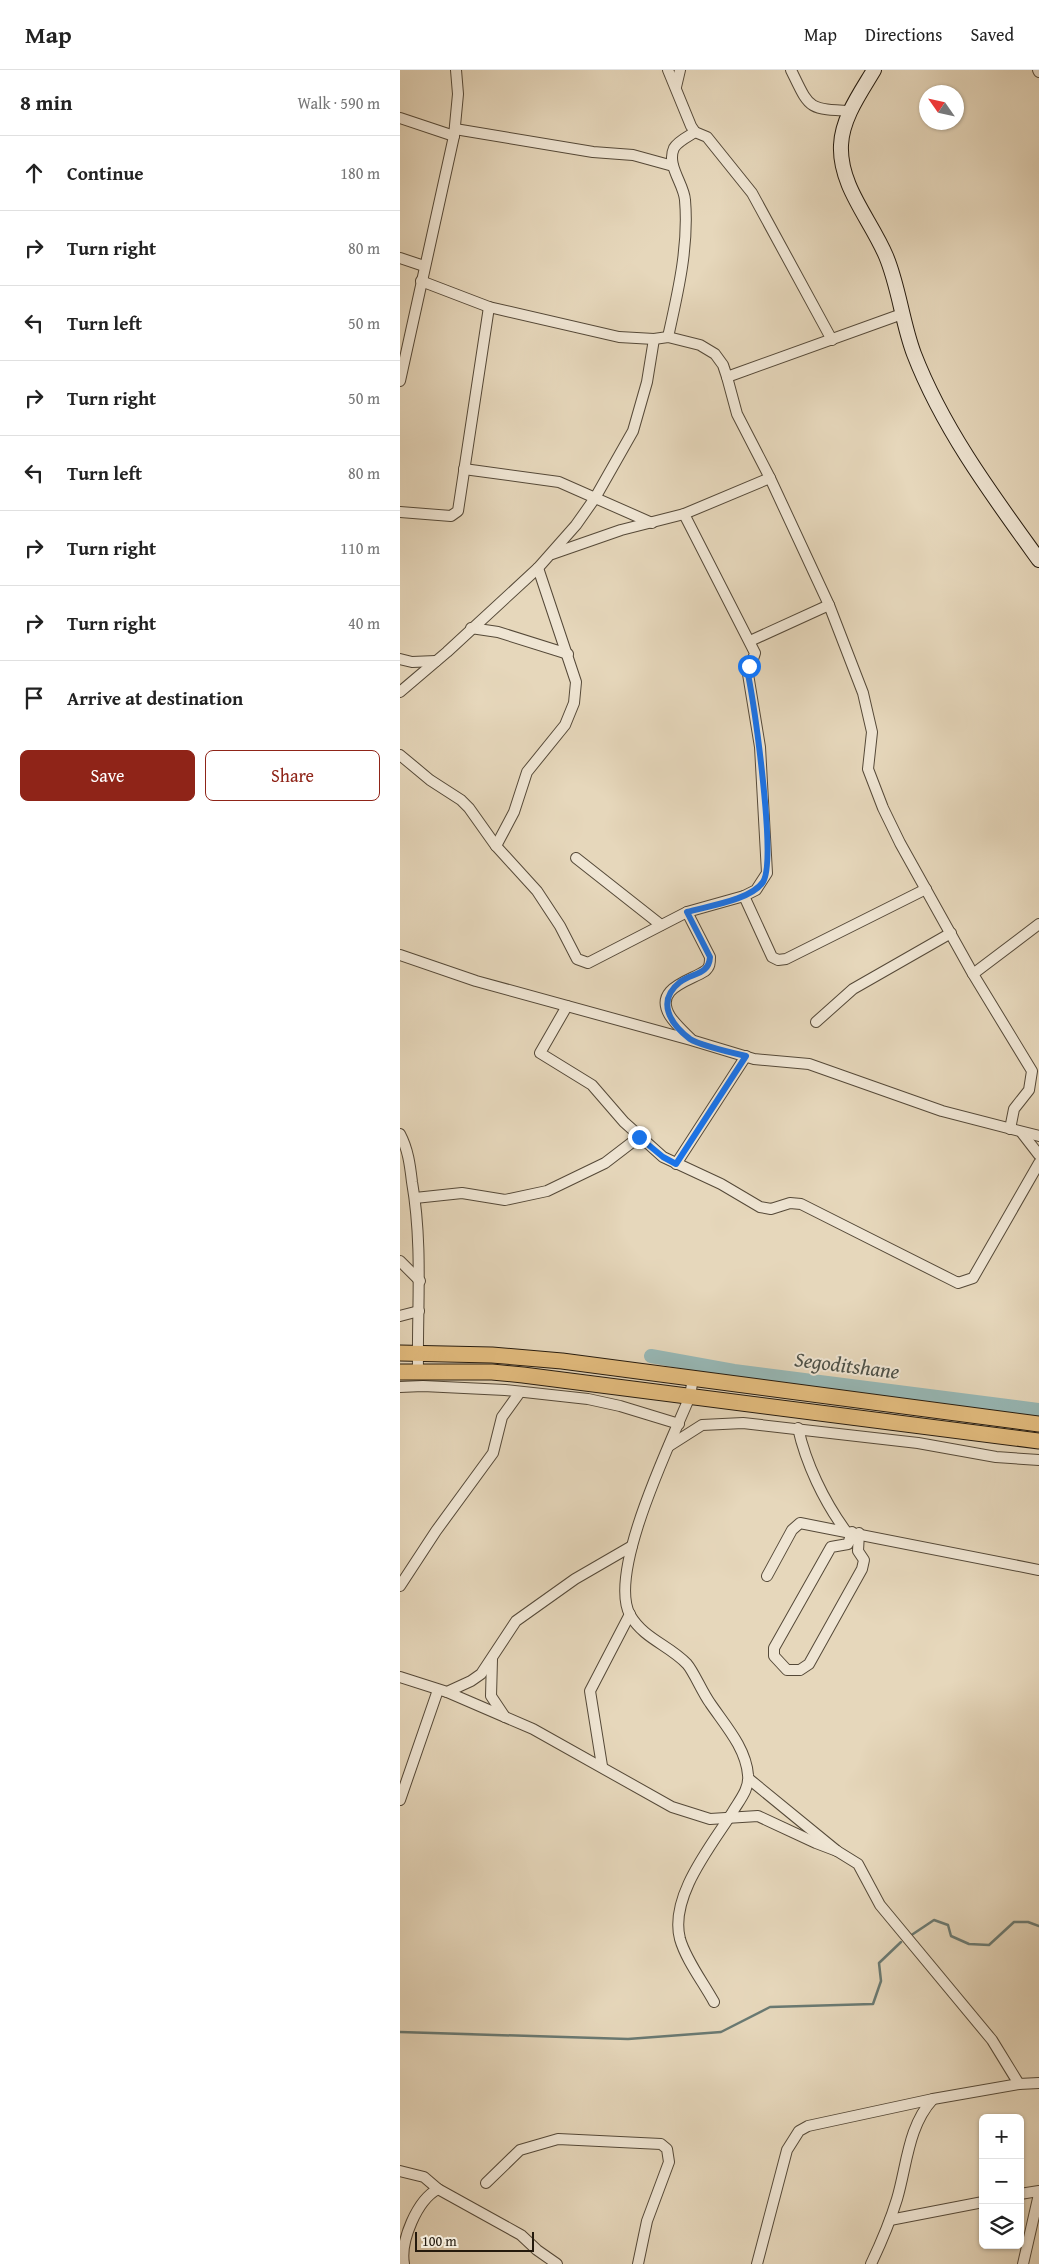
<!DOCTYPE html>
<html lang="en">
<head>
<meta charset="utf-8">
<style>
  :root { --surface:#fff; --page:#f2f2f2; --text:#222; --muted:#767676; --line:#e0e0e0; --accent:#8f2418 }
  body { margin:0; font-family:"Gentium Book Plus",serif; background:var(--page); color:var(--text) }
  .controls { position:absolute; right:15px; bottom:15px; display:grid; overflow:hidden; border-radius:8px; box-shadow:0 1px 4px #0004 }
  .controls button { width:45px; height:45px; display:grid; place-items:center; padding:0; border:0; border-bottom:1px solid var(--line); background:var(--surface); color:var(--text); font:25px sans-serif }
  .compass { position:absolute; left:519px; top:15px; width:45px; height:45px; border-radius:50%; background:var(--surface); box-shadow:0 1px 4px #0004; rotate:304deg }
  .scale { position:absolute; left:15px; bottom:12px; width:119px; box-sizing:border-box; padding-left:5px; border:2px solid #251a0d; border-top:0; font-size:14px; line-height:18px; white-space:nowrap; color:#251a0d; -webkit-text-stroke:4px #efe5d3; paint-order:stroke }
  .stop { position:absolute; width:15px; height:15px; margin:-11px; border:4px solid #1a73e8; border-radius:50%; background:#fff }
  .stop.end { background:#1a73e8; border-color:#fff; box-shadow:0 1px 5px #0008 }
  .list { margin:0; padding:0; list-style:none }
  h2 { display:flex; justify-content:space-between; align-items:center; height:65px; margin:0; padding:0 20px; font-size:21px }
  h2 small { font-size:16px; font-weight:400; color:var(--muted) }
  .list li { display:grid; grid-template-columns:32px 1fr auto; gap:15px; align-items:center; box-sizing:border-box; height:75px; padding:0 20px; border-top:1px solid var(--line) }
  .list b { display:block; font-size:19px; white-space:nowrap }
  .list em { font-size:16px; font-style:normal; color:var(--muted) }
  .actions { display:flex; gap:10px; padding:15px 20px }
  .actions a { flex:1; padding:11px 0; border:1px solid var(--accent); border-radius:8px; text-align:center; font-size:18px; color:var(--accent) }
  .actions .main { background:var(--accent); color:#fff }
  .icon { flex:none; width:28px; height:28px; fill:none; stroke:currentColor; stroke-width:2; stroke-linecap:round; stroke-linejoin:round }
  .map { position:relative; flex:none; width:639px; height:2194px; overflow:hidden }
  header { display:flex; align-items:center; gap:30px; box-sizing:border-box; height:70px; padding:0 25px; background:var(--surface); border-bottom:1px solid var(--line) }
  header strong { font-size:24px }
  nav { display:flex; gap:28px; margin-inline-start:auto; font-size:18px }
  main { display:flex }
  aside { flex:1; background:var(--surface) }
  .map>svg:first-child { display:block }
</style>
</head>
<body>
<header>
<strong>Map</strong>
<nav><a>Map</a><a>Directions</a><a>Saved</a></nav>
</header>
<main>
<aside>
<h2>8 min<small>Walk · 590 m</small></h2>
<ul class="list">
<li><svg class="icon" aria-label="ahead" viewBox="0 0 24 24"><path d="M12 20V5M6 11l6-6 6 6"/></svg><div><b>Continue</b></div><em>180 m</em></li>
<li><svg class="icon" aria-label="right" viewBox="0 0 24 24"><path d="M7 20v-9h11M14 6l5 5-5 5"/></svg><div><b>Turn right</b></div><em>80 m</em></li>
<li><svg class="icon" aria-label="left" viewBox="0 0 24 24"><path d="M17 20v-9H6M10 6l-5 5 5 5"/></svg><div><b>Turn left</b></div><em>50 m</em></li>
<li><svg class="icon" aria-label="right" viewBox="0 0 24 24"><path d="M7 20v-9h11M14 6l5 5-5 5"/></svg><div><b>Turn right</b></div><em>50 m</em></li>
<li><svg class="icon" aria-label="left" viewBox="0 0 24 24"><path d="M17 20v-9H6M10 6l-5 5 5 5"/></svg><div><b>Turn left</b></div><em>80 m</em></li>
<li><svg class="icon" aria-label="right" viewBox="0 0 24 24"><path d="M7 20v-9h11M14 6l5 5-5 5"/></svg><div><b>Turn right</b></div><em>110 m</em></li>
<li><svg class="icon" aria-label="right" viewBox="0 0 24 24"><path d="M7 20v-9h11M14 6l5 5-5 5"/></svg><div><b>Turn right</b></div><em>40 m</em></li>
<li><svg class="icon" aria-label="arrive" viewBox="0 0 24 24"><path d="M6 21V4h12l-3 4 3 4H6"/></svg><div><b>Arrive at destination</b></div></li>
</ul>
<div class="actions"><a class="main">Save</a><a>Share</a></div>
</aside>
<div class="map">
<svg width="639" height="2194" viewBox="0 0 639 2194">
  <rect width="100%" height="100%" fill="#e6d7bb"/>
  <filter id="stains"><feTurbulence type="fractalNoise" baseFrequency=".004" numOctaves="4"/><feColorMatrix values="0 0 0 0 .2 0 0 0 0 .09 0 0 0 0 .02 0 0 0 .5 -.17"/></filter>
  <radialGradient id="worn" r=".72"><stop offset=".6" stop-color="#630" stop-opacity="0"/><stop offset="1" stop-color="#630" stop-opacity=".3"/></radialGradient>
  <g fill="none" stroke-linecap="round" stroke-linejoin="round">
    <!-- stream -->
    <g stroke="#697972" stroke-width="2.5">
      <polyline points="510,1866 534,1850 548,1855 551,1866 569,1874 589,1875 614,1852 628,1852 639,1856"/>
      <polyline points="0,1962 228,1969 321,1962 370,1937 473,1934 481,1911 479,1893 501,1872"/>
    </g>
    <!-- river -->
    <polyline stroke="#97b8b6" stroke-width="14" points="251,1286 334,1301 639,1340"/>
    <defs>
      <g id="street">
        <polyline points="268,0 291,56 295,62 307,67 352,123 432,270"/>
        <path d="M391,0c19,39 16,39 60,41"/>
        <polyline points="638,0 639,2"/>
        <polyline points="276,17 280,0"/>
        <polyline points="0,48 54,66"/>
        <polyline points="55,59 193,82 233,85 273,96"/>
        <polyline points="0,188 24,196"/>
        <polyline points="21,211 89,237 219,267 254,269 268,267 300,275 315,284 323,295 327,307 337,344 370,408 429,535 463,623 472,662 468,699 483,738 500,773 573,904 632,1001 629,1020 614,1039 610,1059"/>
        <path d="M268,267c10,-45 21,-91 17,-137 -1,-16 -19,-35 -11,-52 4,-7 15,-12 21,-16"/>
        <polyline points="327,307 502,244"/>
        <polyline points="0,311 54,66 58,24 56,0"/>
        <polyline points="64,399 159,412 252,453"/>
        <polyline points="0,442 51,446 58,441 89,237"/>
        <polyline points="152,484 221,460 284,444 370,408"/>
        <polyline points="71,558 98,562 168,584"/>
        <polyline points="350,571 429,535"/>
        <polyline points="0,589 12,592 36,591"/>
        <polyline points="0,622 47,582 138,498 176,455 195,428 233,361 247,312 254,269"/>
        <polyline points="0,685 30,710 61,730 69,738 96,776 137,821 160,856 177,889 188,893 287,842 344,826 356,820 367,803 360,677 348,604 355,583 284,444"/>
        <polyline points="96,776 114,742 127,702 165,655 174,633 176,612 138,498"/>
        <polyline points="176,788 261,855"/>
        <polyline points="344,826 372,887 378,890 386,889 526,819"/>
        <path d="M287,842l23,45c0,6 0,10 -5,14 -15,10 -52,17 -35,45 5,8 14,16 21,23"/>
        <polyline points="0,885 76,911 291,970 354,989 409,994 542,1041 639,1066"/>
        <polyline points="573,904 639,854"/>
        <polyline points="167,936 140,983 192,1015 224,1052 263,1087 321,1114 360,1137 371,1139 390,1133 401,1134 558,1213 573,1208 639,1093"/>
        <polyline points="416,952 453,919 551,863"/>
        <polyline points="622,1063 639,1085"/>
        <path d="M0,1064c8,15 10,31 12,48 11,63 5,126 6,190"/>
        <polyline points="276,1094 346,986"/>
        <polyline points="15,1128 62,1123 105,1130 147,1121 205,1093 239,1067"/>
        <polyline points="0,1191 20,1211"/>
        <polyline points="0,1246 19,1241"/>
        <path d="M293,1308l-3,18c-18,44 -83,176 -60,219 14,24 39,30 57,49 7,8 15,28 23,39 15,22 36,45 38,72 2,14 -10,27 -16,38 -21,33 -63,84 -52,126 6,21 23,43 34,63"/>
        <polyline points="0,1317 23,1316 105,1320 188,1329 220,1336 279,1354"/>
        <path d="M398,1358c8,36 26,73 47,102"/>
        <polyline points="269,1376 302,1355 343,1353 518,1373 596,1387 639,1390"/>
        <polyline points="452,1462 448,1474 431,1477 374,1578 374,1586 387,1600 400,1600 409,1594 462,1499 464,1490 458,1481 459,1463"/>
        <polyline points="367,1506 392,1460 400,1453 639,1500"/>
        <polyline points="0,1516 36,1461 93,1383 102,1347 120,1322"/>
        <polyline points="92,1589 91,1626 105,1647"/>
        <polyline points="0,1607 47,1622 71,1611 81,1604 116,1551 175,1509 232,1476"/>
        <polyline points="47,1622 133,1659 272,1737 310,1749 358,1746 416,1773 437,1781"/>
        <polyline points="202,1696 190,1621 230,1544"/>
        <polyline points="349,1709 437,1781 458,1794 480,1835 592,1970 619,2014"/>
        <polyline points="0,1730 38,1620"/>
        <polyline points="0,2101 24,2107 38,2119 121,2165 137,2180 157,2194"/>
        <polyline points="86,2113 120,2080 158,2069 261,2074 267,2079 269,2092 247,2151 238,2194"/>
        <polyline points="620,2124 639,2121"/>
        <polyline points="490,2150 583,2132"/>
        <path d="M4,2194c-4,-23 13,-64 34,-75"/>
        <polyline points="357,2194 387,2080 399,2061 408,2056 533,2029 619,2014 639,2013"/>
        <path d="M471,2194c10,-21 19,-42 26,-65 10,-34 11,-73 36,-100"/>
        <polyline points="623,2194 639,2124"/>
      </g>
      <path id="secondary" d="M474,0c-13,22 -32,48 -33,75 -2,41 30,75 45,111 13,31 16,66 28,98 29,75 78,141 125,206"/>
      <g id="primary">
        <polyline points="0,1283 92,1285 162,1291 639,1354"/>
        <polyline points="0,1302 92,1302 123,1305 639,1371"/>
      </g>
    </defs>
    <!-- street casing -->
    <use href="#street" stroke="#554938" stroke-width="12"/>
    <!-- secondary casing -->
    <use href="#secondary" stroke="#251a0d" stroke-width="16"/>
    <!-- primary casing -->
    <use href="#primary" stroke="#251a0d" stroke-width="17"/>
    <!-- street -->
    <use href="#street" stroke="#efe5d3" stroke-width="10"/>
    <!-- secondary -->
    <use href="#secondary" stroke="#efe5d3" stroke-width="14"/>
    <!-- primary -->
    <use href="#primary" stroke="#e3bc7e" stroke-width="15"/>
  </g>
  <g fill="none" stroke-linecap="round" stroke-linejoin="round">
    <!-- route -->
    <path stroke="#1a73e8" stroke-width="6" d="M239,1067l24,20 13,7 70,-108c-13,-3 -47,-11 -56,-17 -20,-15 -34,-38 -10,-57 12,-9 29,-7 30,-25l-23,-45c21,-6 64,-12 76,-30 14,-22 -9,-177 -15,-208l1,-8"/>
  </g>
  <g text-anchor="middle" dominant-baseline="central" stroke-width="4" stroke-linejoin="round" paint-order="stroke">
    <!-- water labels -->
    <g font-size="21" font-style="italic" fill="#4d5148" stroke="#efe5d3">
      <text transform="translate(447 1295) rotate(7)">Segoditshane</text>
    </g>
  </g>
  <rect width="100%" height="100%" filter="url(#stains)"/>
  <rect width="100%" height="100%" fill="url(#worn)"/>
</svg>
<div class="controls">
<button>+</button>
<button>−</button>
<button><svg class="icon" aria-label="layers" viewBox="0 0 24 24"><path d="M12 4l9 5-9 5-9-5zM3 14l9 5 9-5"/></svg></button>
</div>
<svg class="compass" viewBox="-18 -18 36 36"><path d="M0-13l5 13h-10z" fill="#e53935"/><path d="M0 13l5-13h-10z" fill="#767676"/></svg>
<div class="scale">100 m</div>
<div class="stop" style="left:349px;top:596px"></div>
<div class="stop end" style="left:239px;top:1067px"></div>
</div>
</main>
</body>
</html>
